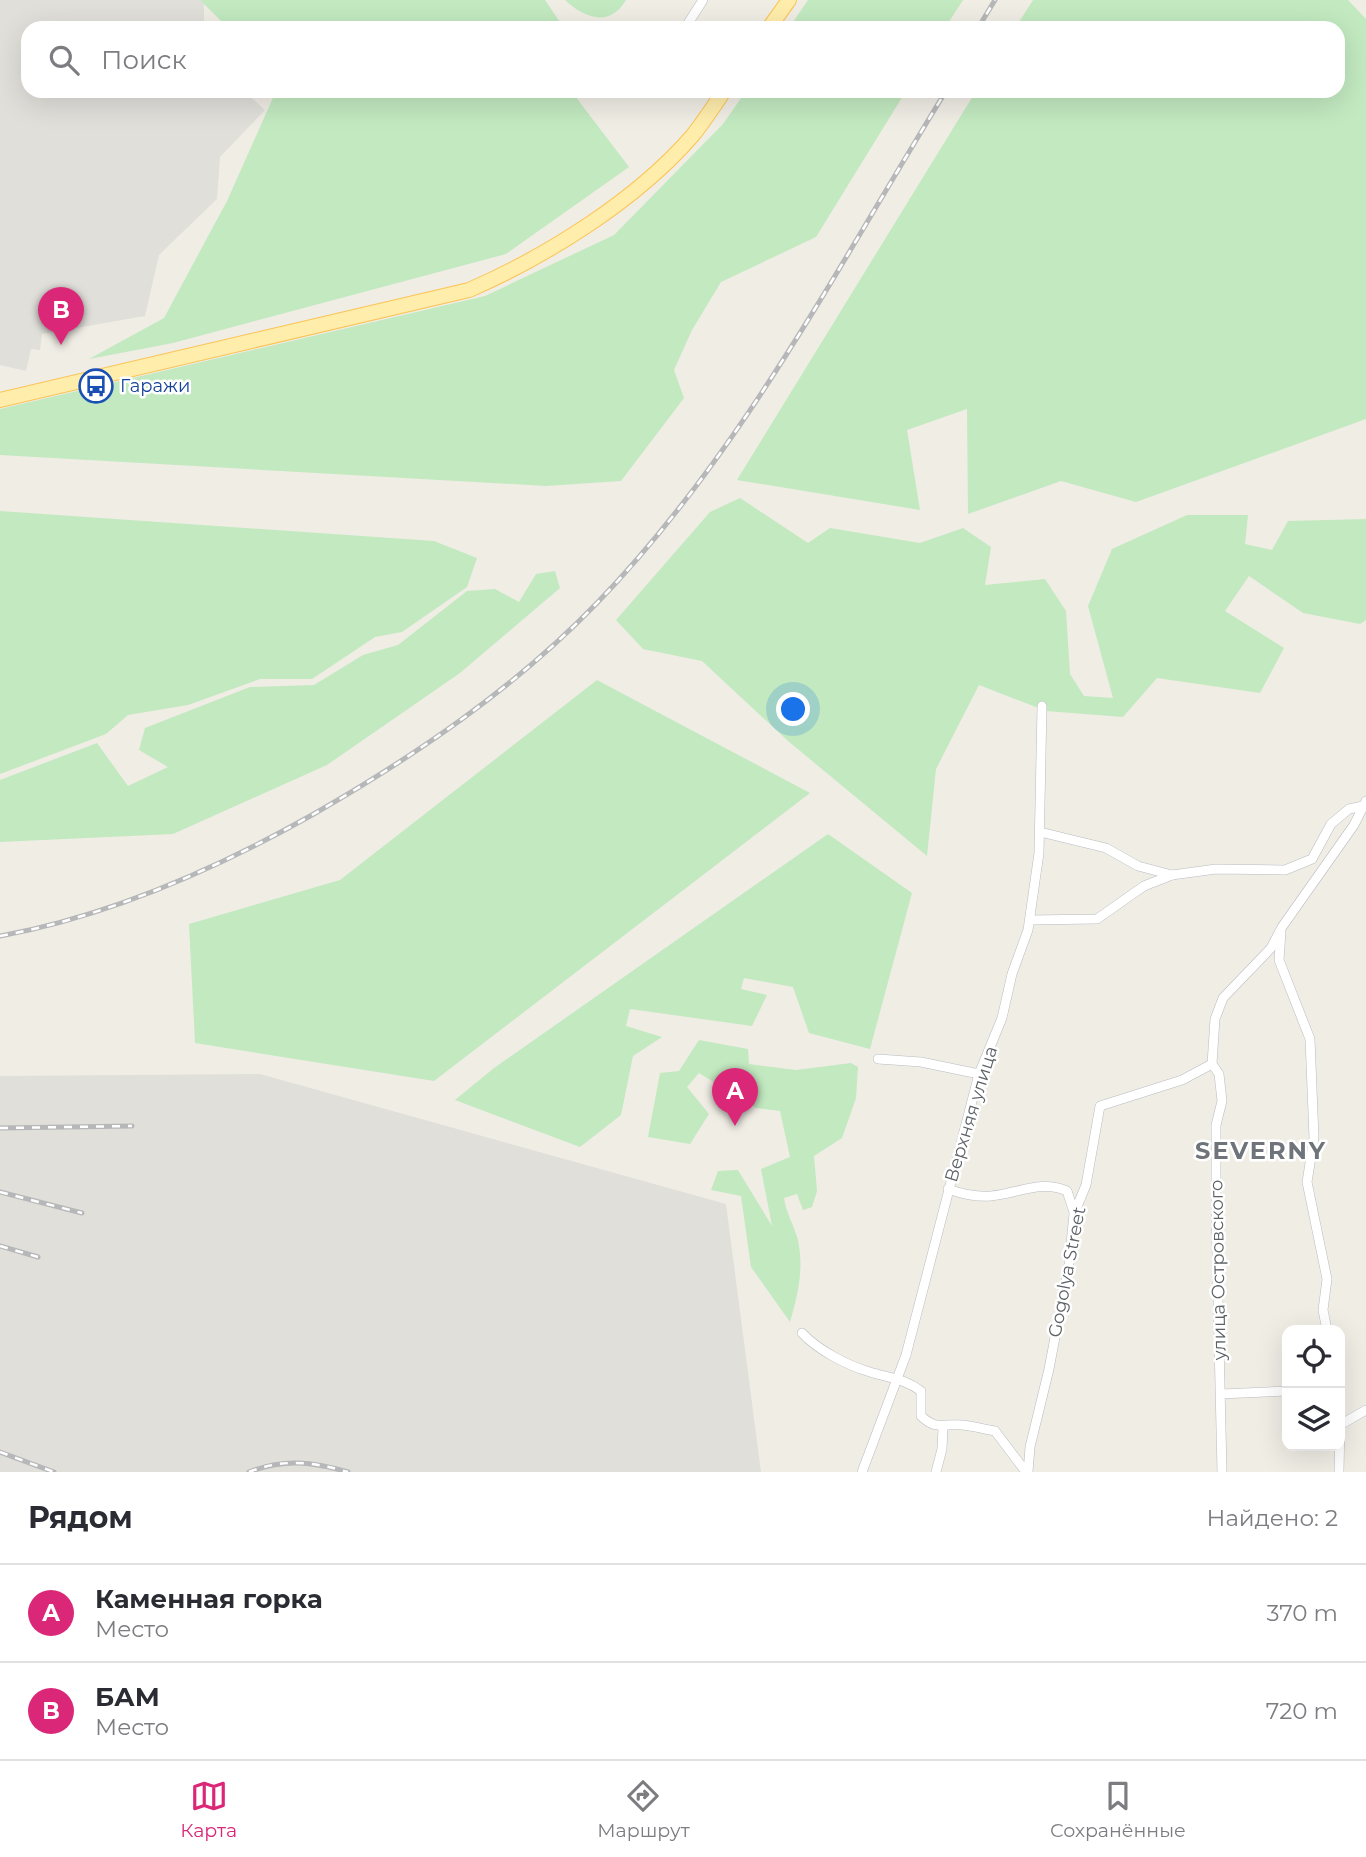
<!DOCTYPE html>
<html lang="ru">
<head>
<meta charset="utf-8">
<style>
  :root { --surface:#fff; --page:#f2f2f3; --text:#2b2b33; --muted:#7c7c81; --line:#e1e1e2; --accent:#db2777 }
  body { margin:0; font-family:Montserrat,sans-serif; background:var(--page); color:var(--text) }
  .controls { position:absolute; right:21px; bottom:21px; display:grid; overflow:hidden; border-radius:14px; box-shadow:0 7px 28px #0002 }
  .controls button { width:63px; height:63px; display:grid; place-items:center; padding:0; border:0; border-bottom:2px solid var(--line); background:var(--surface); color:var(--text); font:35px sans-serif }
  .you { position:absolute; left:794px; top:710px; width:24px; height:24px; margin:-18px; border:5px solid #fff; border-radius:50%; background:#1a73e8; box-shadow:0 0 0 10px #1a73e833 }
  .badge { display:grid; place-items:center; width:46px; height:46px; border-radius:50%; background:var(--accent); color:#fff; font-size:23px; font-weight:700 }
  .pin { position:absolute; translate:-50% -58px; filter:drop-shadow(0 2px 4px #0008) }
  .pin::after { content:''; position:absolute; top:37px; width:24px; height:21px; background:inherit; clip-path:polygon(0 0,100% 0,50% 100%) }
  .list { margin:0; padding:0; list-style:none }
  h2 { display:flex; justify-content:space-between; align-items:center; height:91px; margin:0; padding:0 28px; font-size:30px }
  h2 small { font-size:23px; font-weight:400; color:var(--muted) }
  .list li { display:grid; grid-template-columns:46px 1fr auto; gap:21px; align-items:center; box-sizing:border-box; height:98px; padding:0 28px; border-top:2px solid var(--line) }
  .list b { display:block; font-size:26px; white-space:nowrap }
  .list p { margin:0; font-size:23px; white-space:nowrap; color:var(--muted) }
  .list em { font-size:23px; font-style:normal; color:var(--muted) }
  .icon { flex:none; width:38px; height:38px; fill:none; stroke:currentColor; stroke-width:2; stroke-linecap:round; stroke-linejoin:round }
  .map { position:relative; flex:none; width:1366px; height:1472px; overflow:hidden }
  .search { position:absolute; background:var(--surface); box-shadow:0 7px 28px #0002; left:21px; right:21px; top:21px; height:77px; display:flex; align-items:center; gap:18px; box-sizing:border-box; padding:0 24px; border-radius:21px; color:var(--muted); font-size:26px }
  .sheet { height:287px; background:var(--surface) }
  nav { display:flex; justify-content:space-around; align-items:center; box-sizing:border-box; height:98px; border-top:2px solid var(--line); background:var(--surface); font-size:19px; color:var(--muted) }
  nav a { display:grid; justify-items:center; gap:4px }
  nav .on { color:var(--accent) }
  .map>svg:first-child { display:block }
</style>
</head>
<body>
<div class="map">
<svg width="1366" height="1472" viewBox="0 0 1366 1472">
  <rect width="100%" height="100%" fill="#f0ede5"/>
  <!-- industrial -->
  <g fill="#e1dfda">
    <polygon points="0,0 200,0 204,4 204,28 28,28 28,91 244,91 265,110 220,157 217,199 159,255 145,316 42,334 40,350 31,349 26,371 0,365"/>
    <polygon points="260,1074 726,1204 761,1472 0,1472 0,1076"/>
  </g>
  <!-- green -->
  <g fill="#c2e9c0">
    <polygon points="200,0 545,0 564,28 228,28"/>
    <path d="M565,0h61c-16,27 -41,19 -61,0z"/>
    <polygon points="808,0 963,0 945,28 789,28"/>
    <polygon points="1033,0 1348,0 1366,19 1366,419 1136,502 1061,481 968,514 967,409 907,430 920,510 737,480 976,91 1338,91 1338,28 1015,28"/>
    <polygon points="276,91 576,91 575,96 629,167 506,254 173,343 89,359 164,318 227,201"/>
    <polygon points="746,91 906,91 816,237 721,282 692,330 674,370 684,398 621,481 546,486 0,455 0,409 485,296 614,235 723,124"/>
    <polygon points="740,498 808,543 830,528 920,543 963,528 991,547 985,585 1045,579 1066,611 1070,674 1084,696 1113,698 1088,606 1112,549 1187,515 1248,515 1245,544 1272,550 1288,521 1366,519 1366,620 1360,624 1303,613 1249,576 1225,611 1284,648 1260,693 1157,678 1123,717 1046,711 979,685 936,769 927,856 788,741 702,661 643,649 616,620 710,512"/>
    <polygon points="0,511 434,541 477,558 467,587 402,632 375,637 312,679 260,679 188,705 128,715 106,734 0,774"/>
    <polygon points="555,571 560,588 460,673 327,765 173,834 0,842 0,780 97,743 128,786 168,767 139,750 145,728 250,687 314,685 363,655 398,645 467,591 495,589 519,602 536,574"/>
    <polygon points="597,680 810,793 434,1081 195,1043 189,924 340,880"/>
    <polygon points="828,834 912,893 870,1049 809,1033 793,987 744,978 741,989 767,995 752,1026 630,1009 626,1026 662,1037 633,1056 621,1115 580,1147 455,1100 494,1068"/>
    <path d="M699,1040l49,9 1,15 47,6 55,-7 7,4 -2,31 -14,40 -28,18 3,35 -5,16 -9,3 -6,-16 -13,4c2,15 10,27 14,42 6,30 0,54 -8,82l-39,-55 -10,-71 -30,-6 7,-19 20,-1 34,56 -11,-57 29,-12 -10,-46 -24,-3 -57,-35 -12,14 22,27 -19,30 -42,-7 12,-64 19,-2z"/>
  </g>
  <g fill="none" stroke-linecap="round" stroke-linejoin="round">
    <defs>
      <g id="minor">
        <polyline points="685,28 703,0"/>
        <polyline points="1040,832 1106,848 1138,866 1172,875 1216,869 1285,870 1312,859 1331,824 1349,809 1363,806"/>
        <polyline points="1030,920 1097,919 1144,886 1172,875"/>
        <polyline points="1281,932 1279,960 1310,1039 1314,1138 1307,1182 1327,1279 1323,1310 1327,1330"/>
        <polyline points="878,1059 921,1062 979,1074"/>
        <path d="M948,1189c15,5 27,8 43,7 26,-2 50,-17 76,-5l7,21"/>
        <path d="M802,1333c16,17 44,32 68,39 19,6 35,7 51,19v25c16,15 22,7 41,9 11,1 22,4 33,6l31,41"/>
        <polyline points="1221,1394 1287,1391"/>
        <polyline points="1340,1425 1366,1410"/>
        <polyline points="862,1472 906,1355 979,1074 1002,1018 1012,974 1028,930 1039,853 1042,706"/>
        <polyline points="936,1472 942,1449 943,1428"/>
        <polyline points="1028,1472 1030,1447 1049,1369 1069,1264 1074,1214 1086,1185 1100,1106 1182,1080 1212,1064"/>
        <polyline points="1222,1472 1216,1211 1216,1125 1222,1101 1219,1074 1212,1064 1215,1019 1223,998 1271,948 1282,927 1354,825 1366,801"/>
        <polyline points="1339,1472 1340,1420"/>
      </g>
      <g id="primary">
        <polyline points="769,28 789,0"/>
        <path d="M0,400l469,-110c78,-34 168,-90 224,-155 11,-14 21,-29 31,-44"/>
      </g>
    </defs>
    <!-- minor casing -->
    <use href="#minor" stroke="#b8bbc0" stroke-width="10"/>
    <!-- primary casing -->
    <use href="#primary" stroke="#fbc353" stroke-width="16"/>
    <!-- minor -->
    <use href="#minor" stroke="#fff" stroke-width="9"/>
    <!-- primary -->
    <use href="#primary" stroke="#ffedac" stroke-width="14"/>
    <defs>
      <g id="rail">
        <polyline points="978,28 995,0"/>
        <path d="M0,936c109,-20 216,-67 312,-121 103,-59 203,-127 285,-212 144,-149 241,-337 349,-512"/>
        <polyline points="0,1128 132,1126"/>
        <polyline points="0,1192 82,1213"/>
        <polyline points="0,1246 38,1257"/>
        <polyline points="0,1452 54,1472"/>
        <path d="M249,1472c35,-14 64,-10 99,0"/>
      </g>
    </defs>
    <!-- rail casing -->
    <use href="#rail" stroke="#b6b7b8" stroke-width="5"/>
    <!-- rail -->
    <use href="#rail" stroke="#fff" stroke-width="2.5" stroke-dasharray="8" stroke-linecap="butt"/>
  </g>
  <!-- icons -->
  <defs>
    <symbol id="bus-ring" viewBox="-11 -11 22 22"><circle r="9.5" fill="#fff" stroke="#1a4fb4" stroke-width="1.5"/><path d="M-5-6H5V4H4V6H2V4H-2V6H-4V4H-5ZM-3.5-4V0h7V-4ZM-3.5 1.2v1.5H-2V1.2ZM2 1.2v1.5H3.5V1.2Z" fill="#1a4fb4"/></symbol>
  </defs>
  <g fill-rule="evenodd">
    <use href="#bus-ring" x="77" y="367" width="38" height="38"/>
  </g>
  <g text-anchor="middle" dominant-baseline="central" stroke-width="5" stroke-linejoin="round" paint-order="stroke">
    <!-- transit labels -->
    <g font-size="18" fill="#164399" stroke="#fff" text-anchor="start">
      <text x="120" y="386">Гаражи</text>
    </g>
    <!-- street labels -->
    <g font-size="18" fill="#5d6267" stroke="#fff">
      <text transform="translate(971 1114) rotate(-73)">Верхняя улица</text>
      <text transform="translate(1218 1270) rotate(-91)">улица Островского</text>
      <text transform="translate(1067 1272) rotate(-79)">Gogolya Street</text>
    </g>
    <!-- district labels -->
    <g font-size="24" font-weight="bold" letter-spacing="2" fill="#6e7479" stroke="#fff">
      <text x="1261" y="1150">SEVERNY</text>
    </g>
  </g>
</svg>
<div class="controls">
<button><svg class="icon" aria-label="locate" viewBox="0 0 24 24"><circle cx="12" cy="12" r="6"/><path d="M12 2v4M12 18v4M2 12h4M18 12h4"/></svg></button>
<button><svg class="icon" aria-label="layers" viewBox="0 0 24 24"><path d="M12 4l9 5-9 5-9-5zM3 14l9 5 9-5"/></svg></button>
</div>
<div class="you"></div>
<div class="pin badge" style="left:735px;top:1126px">A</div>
<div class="pin badge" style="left:61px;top:345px">B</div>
<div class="search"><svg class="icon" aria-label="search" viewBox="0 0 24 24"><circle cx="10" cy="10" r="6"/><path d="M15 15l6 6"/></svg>Поиск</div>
</div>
<section class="sheet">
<h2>Рядом<small>Найдено: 2</small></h2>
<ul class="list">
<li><span class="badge">A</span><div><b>Каменная горка</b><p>Место</p></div><em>370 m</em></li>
<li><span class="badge">B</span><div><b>БАМ</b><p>Место</p></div><em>720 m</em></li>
</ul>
</section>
<nav>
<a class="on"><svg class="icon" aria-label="map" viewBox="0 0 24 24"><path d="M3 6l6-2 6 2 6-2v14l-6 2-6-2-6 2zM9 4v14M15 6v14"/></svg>Карта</a>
<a><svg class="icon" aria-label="directions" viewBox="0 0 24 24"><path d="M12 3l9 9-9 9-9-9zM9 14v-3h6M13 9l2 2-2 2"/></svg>Маршрут</a>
<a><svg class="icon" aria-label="saved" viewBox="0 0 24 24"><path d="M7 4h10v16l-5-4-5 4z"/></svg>Сохранённые</a>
</nav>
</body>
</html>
